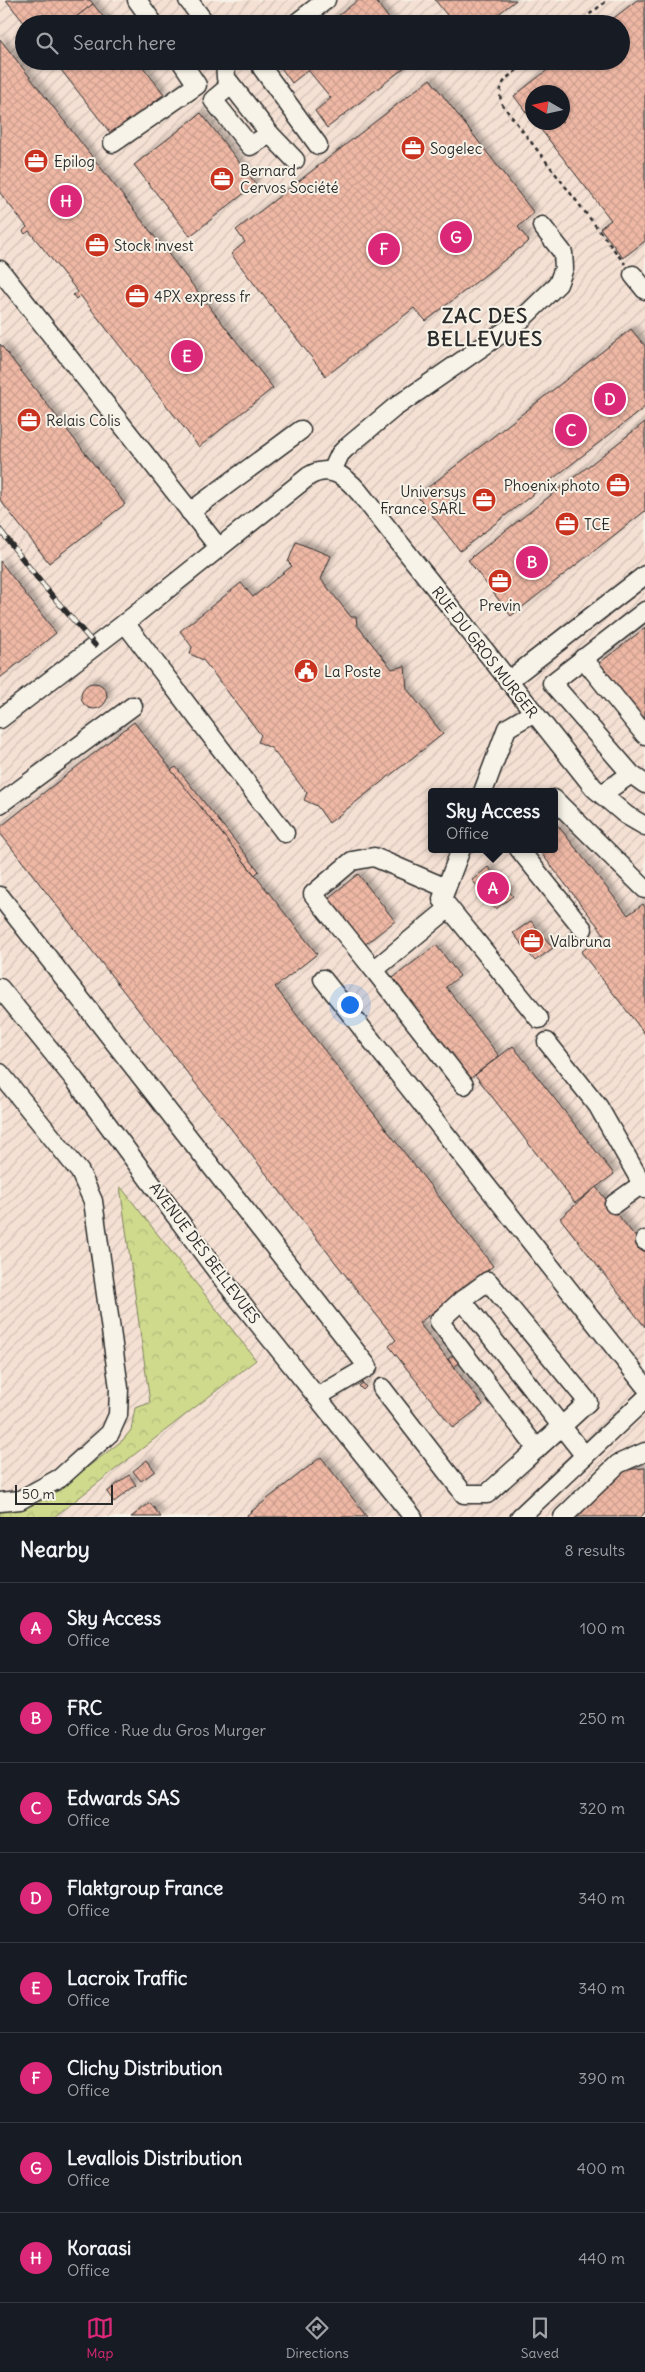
<!DOCTYPE html>
<html lang="en">
<head>
<meta charset="utf-8">
<style>
  :root { --surface:#171b24; --page:#20242c; --text:#f1f3f6; --muted:#9ea1a6; --line:#363941; --accent:#db2777 }
  body { margin:0; font-family:Delius,sans-serif; background:var(--page); color:var(--text) }
  .compass { position:absolute; left:525px; top:85px; width:45px; height:45px; border-radius:50%; background:var(--surface); box-shadow:0 1px 4px #0004; rotate:279deg }
  .scale { position:absolute; left:15px; bottom:12px; width:98px; box-sizing:border-box; padding-left:5px; border:2px solid #2b2b2b; border-top:0; font-size:14px; line-height:18px; white-space:nowrap; color:#2b2b2b; -webkit-text-stroke:4px #f7f3e8; paint-order:stroke }
  .you { position:absolute; left:349px; top:1004px; width:18px; height:18px; margin:-12px; border:4px solid #fff; border-radius:50%; background:#1a73e8; box-shadow:0 0 0 8px #1a73e833 }
  .badge { display:grid; place-items:center; width:32px; height:32px; border-radius:50%; background:var(--accent); color:#fff; font-size:16px; font-weight:700 }
  .pin { position:absolute; translate:-50% -50%; border:2px solid #fff; box-shadow:0 1px 5px #0006 }
  .popup { position:absolute; left:428px; top:788px; width:130px; height:65px; box-sizing:border-box; display:grid; place-content:center; border-radius:5px; background:var(--surface); filter:drop-shadow(0 1px 4px #0005); font-size:16px; white-space:nowrap; color:var(--muted) }
  .popup b { font-size:19px; color:var(--text) }
  .popup::after { content:''; position:absolute; left:50%; top:100%; margin-left:-10px; border:10px solid transparent; border-top-color:var(--surface) }
  .list { margin:0; padding:0; list-style:none }
  h2 { display:flex; justify-content:space-between; align-items:center; height:65px; margin:0; padding:0 20px; font-size:21px }
  h2 small { font-size:16px; font-weight:400; color:var(--muted) }
  .list li { display:grid; grid-template-columns:32px 1fr auto; gap:15px; align-items:center; box-sizing:border-box; height:90px; padding:0 20px; border-top:1px solid var(--line) }
  .list b { display:block; font-size:19px; white-space:nowrap }
  .list p { margin:0; font-size:16px; white-space:nowrap; color:var(--muted) }
  .list em { font-size:16px; font-style:normal; color:var(--muted) }
  .icon { flex:none; width:28px; height:28px; fill:none; stroke:currentColor; stroke-width:2; stroke-linecap:round; stroke-linejoin:round }
  .map { position:relative; flex:none; width:645px; height:1517px; overflow:hidden }
  .search { position:absolute; background:var(--surface); box-shadow:0 1px 4px #0004; left:15px; right:15px; top:15px; height:55px; display:flex; align-items:center; gap:12px; box-sizing:border-box; padding:0 18px; border-radius:28px; color:var(--muted); font-size:19px }
  .sheet { height:785px; background:var(--surface) }
  nav { display:flex; justify-content:space-around; align-items:center; box-sizing:border-box; height:70px; border-top:1px solid var(--line); background:var(--surface); font-size:14px; color:var(--muted) }
  nav a { display:grid; justify-items:center; gap:2px }
  nav .on { color:var(--accent) }
  .map>svg:first-child { display:block }
</style>
</head>
<body>
<div class="map">
<svg width="645" height="1517" viewBox="0 0 645 1517">
  <defs>
    <pattern id="industrial-furrows" width="10" height="10" patternUnits="userSpaceOnUse" patternTransform="scale(1.25)"><rect width="10" height="10" fill="#f5e1d4"/><path d="M-1 1l2-2M0 10L10 0M9 11l2-2" fill="none" stroke="#d2c1b6"/></pattern>
    <pattern id="forest-crowns" width="20" height="18" patternUnits="userSpaceOnUse" patternTransform="scale(1.25)"><rect width="20" height="18" fill="#cfda8d"/><path d="M2 6a3 3 0 1 1 6 0M12 15a3 3 0 1 1 6 0" fill="none" stroke="#b2bb7a"/></pattern>
    <pattern id="building-cross-hatch" width="8" height="8" patternUnits="userSpaceOnUse" patternTransform="scale(1.25)"><rect width="8" height="8" fill="#efb8a5"/><path d="M0 0l8 8M0 8l8-8" fill="none" stroke="#cd9e8e"/></pattern>
    <filter id="shadow"><feDropShadow dx="4.5" dy="-4.5" stdDeviation="2.5" flood-color="#0004"/></filter>
  </defs>
  <rect width="100%" height="100%" fill="#f7f3e8"/>
  <filter id="ink" filterUnits="userSpaceOnUse"><feTurbulence type="fractalNoise" baseFrequency=".02" numOctaves="2"/><feDisplacementMap in="SourceGraphic" scale="10" xChannelSelector="R" yChannelSelector="G"/><feConvolveMatrix kernelMatrix="1 2 1 2 8 2 1 2 1" color-interpolation-filters="sRGB"/></filter>
  <g filter="url(#ink)">
    <!-- industrial -->
    <path fill="url(#industrial-furrows)" fill-rule="evenodd" d="M0,0h645v1517h-645zM24,24h597v37h-597zM532,92h30v30h-30zM432,792h122v57h-122z"/>
    <!-- forest -->
    <polygon fill="url(#forest-crowns)" stroke="#7d825c" points="120,1186 256,1360 54,1517 0,1517 0,1511 32,1505 76,1476 123,1440 131,1430 135,1408 150,1403"/>
    <!-- building -->
    <g fill="url(#building-cross-hatch)" stroke="#2b2b2b" filter="url(#shadow)">
      <polygon points="6,0 90,0 93,4 67,24 25,24"/>
      <polygon points="358,0 375,0 393,24 328,24"/>
      <polygon points="435,0 516,0 486,24 454,24"/>
      <polygon points="637,0 645,0 645,241 623,258 600,228 611,220 535,122 562,122 562,92 532,92 532,120 514,96 559,61 621,61 621,24 606,24"/>
      <polygon points="93,4 109,24 67,24"/>
      <polygon points="0,39 273,388 199,447 80,295 76,299 73,295 78,292 29,231 25,234 23,231 27,227 0,193"/>
      <polygon points="54,61 138,61 164,94 112,135"/>
      <polygon points="276,61 413,61 327,128 315,111 331,98 308,70 292,83"/>
      <polygon points="430,79 534,213 518,227 529,241 426,321 414,308 326,376 231,254 245,242 236,230"/>
      <polygon points="201,113 256,184 190,236 134,165"/>
      <polygon points="631,329 645,346 645,407 460,551 417,496"/>
      <polygon points="0,344 125,504 49,563 0,500"/>
      <polygon points="645,422 645,511 511,616 468,560"/>
      <polygon points="296,542 331,556 321,579 351,617 356,617 357,625 392,669 405,666 407,689 443,734 329,823 317,806 304,800 307,793 271,748 258,742 261,735 203,660 190,654 192,647 180,631 241,583 253,597 292,566 288,562"/>
      <polygon points="0,561 56,633 0,678"/>
      <polygon points="645,628 645,724 598,664"/>
      <circle cx="94" cy="696" r="13"/>
      <polygon points="134,722 317,954 275,987 493,1266 419,1323 483,1405 453,1428 389,1346 396,1340 0,833 0,827"/>
      <polygon points="176,767 259,871 255,875 171,770"/>
      <polygon points="556,823 628,915 643,904 645,907 645,1034 581,952 604,934 538,849 554,849"/>
      <polygon points="488,867 513,896 496,909 472,880"/>
      <polygon points="358,874 395,921 363,946 327,899"/>
      <polygon points="531,921 553,948 535,961 513,933"/>
      <polygon points="436,945 460,976 446,987 499,1056 467,1081 389,981"/>
      <polygon points="513,1046 614,1174 575,1203 475,1075"/>
      <polygon points="596,1187 645,1249 645,1327 560,1218"/>
      <polygon points="456,1353 462,1361 454,1367 448,1359"/>
      <polygon points="363,1383 366,1387 363,1390 359,1386"/>
      <polygon points="321,1457 367,1517 248,1517 247,1515"/>
      <polygon points="147,1460 155,1471 141,1481 133,1471"/>
      <polygon points="645,1468 645,1512 641,1517 574,1517 623,1470"/>
      <polygon points="129,1475 136,1485 114,1502 107,1492"/>
      <polygon points="150,1503 161,1517 131,1517"/>
    </g>
    <g fill="none" stroke-linecap="round" stroke-linejoin="round">
      <defs>
        <g id="minor">
          <polyline points="137,0 154,24"/>
          <polyline points="188,0 206,24"/>
          <polyline points="295,24 326,0"/>
          <polyline points="225,61 226,78 270,134 295,160"/>
          <polyline points="261,61 262,68 318,145"/>
          <polyline points="231,85 213,100 250,146 270,134"/>
          <polyline points="113,143 197,85 181,61"/>
          <polyline points="0,270 219,548"/>
          <polyline points="633,275 645,290"/>
          <polyline points="332,471 340,454 346,448 394,408 521,320 558,284 564,268 563,253 542,226"/>
          <polyline points="190,512 301,430"/>
          <polyline points="645,611 552,683 631,774 645,784"/>
          <polyline points="125,623 285,833"/>
          <polyline points="583,658 645,735"/>
          <polyline points="508,681 645,575"/>
          <path d="M0,719l125,-96 184,-147c21,-12 36,0 50,16l235,296 32,27 19,11"/>
          <polyline points="483,792 507,728 533,713"/>
          <polyline points="602,794 631,774"/>
          <polyline points="554,799 645,889"/>
          <polyline points="0,804 133,706"/>
          <polyline points="461,849 442,899 539,1019"/>
          <polyline points="519,849 583,929"/>
          <polyline points="0,896 368,1367 317,1397"/>
          <polyline points="449,908 374,970 464,1085"/>
          <polyline points="374,970 313,894 352,861 374,857 446,888"/>
          <polyline points="323,979 645,1386"/>
          <polyline points="0,988 74,1079 221,1277 413,1517"/>
          <polyline points="547,1042 598,1106 645,1189"/>
          <polyline points="0,1073 80,1172 93,1201 119,1388 118,1415 110,1433 60,1478 20,1500 0,1502"/>
          <polyline points="614,1204 642,1184"/>
          <polyline points="645,1241 645,1240"/>
          <polyline points="462,1300 439,1321 537,1449"/>
          <path d="M382,1388l82,106h23c34,-31 68,-61 101,-92l-100,-121 -26,19 123,156"/>
          <polyline points="520,1517 645,1399"/>
          <polyline points="563,1517 618,1464 645,1452"/>
        </g>
      </defs>
      <!-- minor casing -->
      <use href="#minor" stroke="#2b2b2b" stroke-width="21"/>
      <!-- path -->
      <g stroke="#2b2b2b" stroke-width="2.5" stroke-dasharray="4 4" stroke-linecap="butt">
        <polyline points="577,24 608,0"/>
        <path d="M530,61c-19,15 -33,17 -29,42l124,161"/>
      </g>
      <!-- minor -->
      <use href="#minor" stroke="#f7f3e8" stroke-width="18"/>
      <defs>
        <polyline id="rail" points="0,530 43,585 95,645"/>
      </defs>
      <!-- rail casing -->
      <use href="#rail" stroke="#2b2b2b" stroke-width="5.5"/>
      <!-- rail -->
      <use href="#rail" stroke="#f7f3e8" stroke-width="4" stroke-dasharray="11" stroke-linecap="butt"/>
    </g>
  </g>
  <!-- icons -->
  <defs>
    <symbol id="office-disc" viewBox="-11 -11 22 22"><circle r="9.5" fill="#c8321e" stroke="#f7f3e8"/><path d="M-6-3h4V-5.5h4V-3h4V5H-6ZM-1-4.5V-3h2v-1.5ZM-6 0V1H6V0Z" fill="#fff"/></symbol>
    <symbol id="civic-disc" viewBox="-11 -11 22 22"><circle r="9.5" fill="#c8321e" stroke="#f7f3e8"/><path d="M-.6-6.5H3V-4.5H.6V-3L4-1V1h2V6H-6V1h2V-1L-.6-3ZM-1.2 2.5V6h2.4V2.5Z" fill="#fff"/></symbol>
  </defs>
  <g fill-rule="evenodd">
    <use href="#office-disc" x="399" y="134" width="28" height="28"/>
    <use href="#office-disc" x="22" y="147" width="28" height="28"/>
    <use href="#office-disc" x="208" y="165" width="28" height="28"/>
    <use href="#office-disc" x="83" y="231" width="28" height="28"/>
    <use href="#office-disc" x="123" y="282" width="28" height="28"/>
    <use href="#office-disc" x="15" y="406" width="28" height="28"/>
    <use href="#office-disc" x="604" y="471" width="28" height="28"/>
    <use href="#office-disc" x="470" y="486" width="28" height="28"/>
    <use href="#office-disc" x="553" y="510" width="28" height="28"/>
    <use href="#office-disc" x="486" y="567" width="28" height="28"/>
    <use href="#civic-disc" x="292" y="657" width="28" height="28"/>
    <use href="#office-disc" x="518" y="927" width="28" height="28"/>
  </g>
  <g text-anchor="middle" dominant-baseline="central" stroke-width="4" stroke-linejoin="round" paint-order="stroke">
    <!-- poi labels -->
    <g font-size="15" fill="#2b2b2b" stroke="#f7f3e8" text-anchor="start">
      <text x="430" y="148">Sogelec</text>
      <text x="54" y="161">Epilog</text>
      <text x="240" y="170">Bernard<tspan x="240" dy="17">Cervos Société</tspan></text>
      <text x="114" y="245">Stock invest</text>
      <text x="154" y="296">4PX express fr</text>
      <text x="46" y="420">Relais Colis</text>
      <text x="600" y="485" text-anchor="end">Phoenix photo</text>
      <text x="466" y="491" text-anchor="end">Universys<tspan x="466" dy="17">France SARL</tspan></text>
      <text x="584" y="524">TCE</text>
      <text x="500" y="605" text-anchor="middle">Previn</text>
      <text x="324" y="671">La Poste</text>
      <text x="550" y="941">Valbruna</text>
    </g>
    <!-- street labels -->
    <g font-size="15" fill="#2b2b2b" stroke="#f7f3e8">
      <text transform="translate(485 652) rotate(52)">RUE DU GROS MURGER</text>
      <text transform="translate(205 1253) rotate(53)">AVENUE DES BELLEVUES</text>
    </g>
    <!-- district labels -->
    <g font-size="20" font-weight="bold" letter-spacing="1" fill="#2b2b2b" stroke="#f7f3e8">
      <text x="485" y="315">ZAC DES<tspan x="485" dy="23">BELLEVUES</tspan></text>
    </g>
  </g>
</svg>
<svg class="compass" viewBox="-18 -18 36 36"><path d="M0-13l5 13h-10z" fill="#e53935"/><path d="M0 13l5-13h-10z" fill="#9ea1a6"/></svg>
<div class="scale">50 m</div>
<div class="you"></div>
<div class="pin badge" style="left:493px;top:888px">A</div>
<div class="popup"><b>Sky Access</b>Office</div>
<div class="pin badge" style="left:532px;top:562px">B</div>
<div class="pin badge" style="left:571px;top:430px">C</div>
<div class="pin badge" style="left:610px;top:399px">D</div>
<div class="pin badge" style="left:187px;top:356px">E</div>
<div class="pin badge" style="left:384px;top:249px">F</div>
<div class="pin badge" style="left:456px;top:237px">G</div>
<div class="pin badge" style="left:66px;top:201px">H</div>
<div class="search"><svg class="icon" aria-label="search" viewBox="0 0 24 24"><circle cx="10" cy="10" r="6"/><path d="M15 15l6 6"/></svg>Search here</div>
</div>
<section class="sheet">
<h2>Nearby<small>8 results</small></h2>
<ul class="list">
<li><span class="badge">A</span><div><b>Sky Access</b><p>Office</p></div><em>100 m</em></li>
<li><span class="badge">B</span><div><b>FRC</b><p>Office · Rue du Gros Murger</p></div><em>250 m</em></li>
<li><span class="badge">C</span><div><b>Edwards SAS</b><p>Office</p></div><em>320 m</em></li>
<li><span class="badge">D</span><div><b>Flaktgroup France</b><p>Office</p></div><em>340 m</em></li>
<li><span class="badge">E</span><div><b>Lacroix Traffic</b><p>Office</p></div><em>340 m</em></li>
<li><span class="badge">F</span><div><b>Clichy Distribution</b><p>Office</p></div><em>390 m</em></li>
<li><span class="badge">G</span><div><b>Levallois Distribution</b><p>Office</p></div><em>400 m</em></li>
<li><span class="badge">H</span><div><b>Koraasi</b><p>Office</p></div><em>440 m</em></li>
</ul>
</section>
<nav>
<a class="on"><svg class="icon" aria-label="map" viewBox="0 0 24 24"><path d="M3 6l6-2 6 2 6-2v14l-6 2-6-2-6 2zM9 4v14M15 6v14"/></svg>Map</a>
<a><svg class="icon" aria-label="directions" viewBox="0 0 24 24"><path d="M12 3l9 9-9 9-9-9zM9 14v-3h6M13 9l2 2-2 2"/></svg>Directions</a>
<a><svg class="icon" aria-label="saved" viewBox="0 0 24 24"><path d="M7 4h10v16l-5-4-5 4z"/></svg>Saved</a>
</nav>
</body>
</html>
